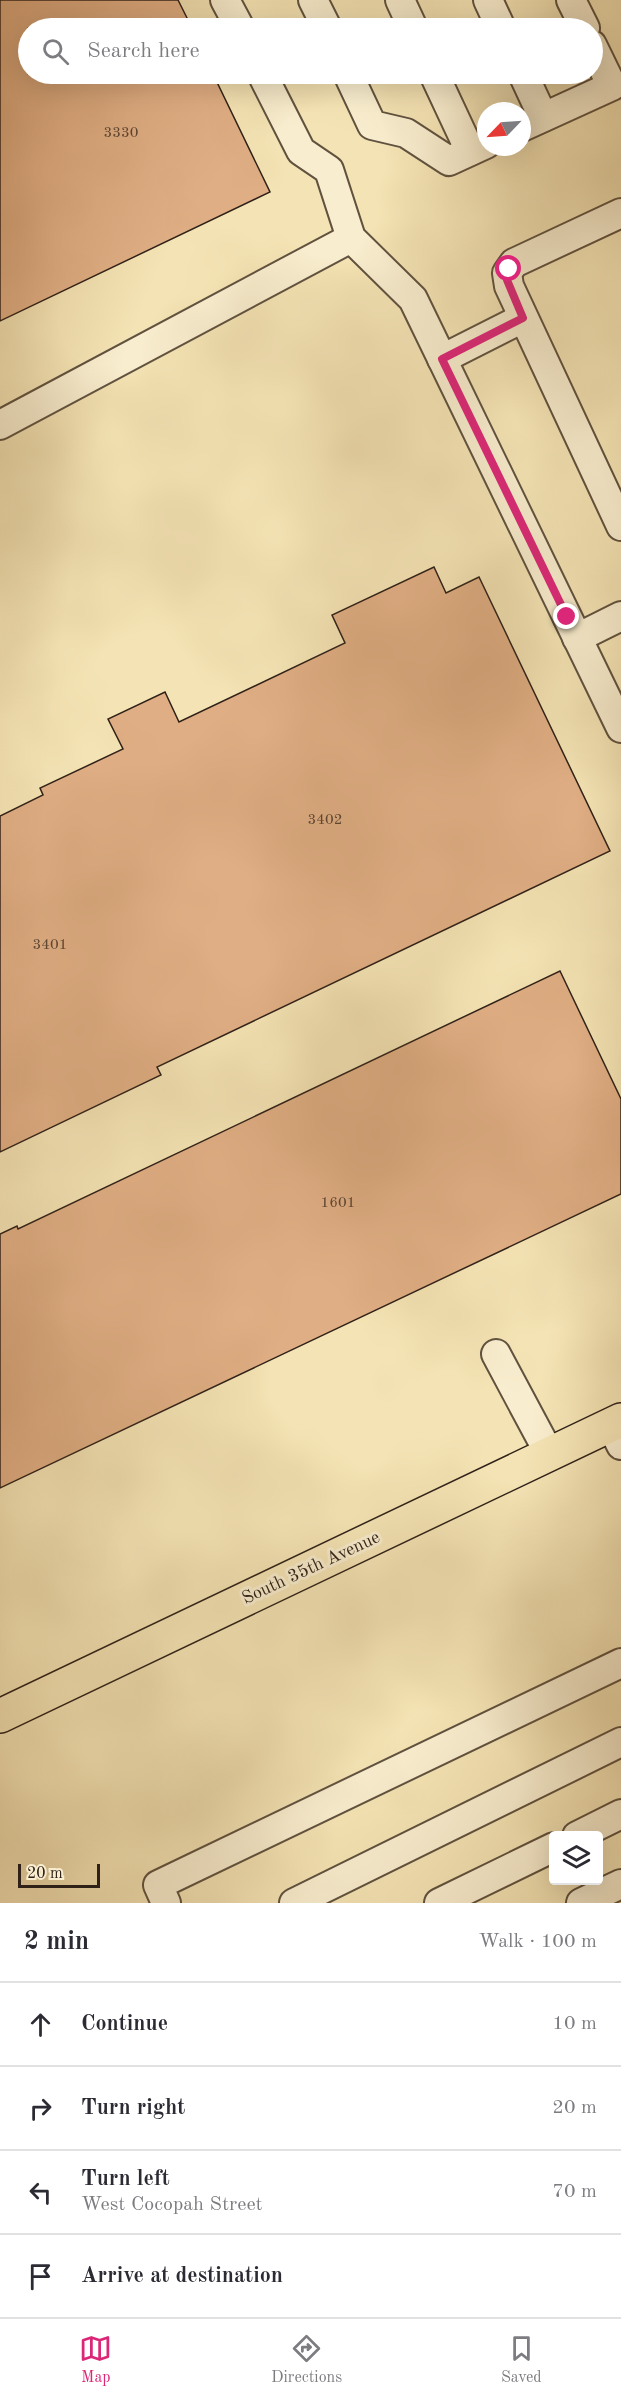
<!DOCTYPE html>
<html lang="en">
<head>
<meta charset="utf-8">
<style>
  :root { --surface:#fff; --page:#f2f2f3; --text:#2b2b33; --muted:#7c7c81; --line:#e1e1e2; --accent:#db2777 }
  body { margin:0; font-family:"Old Standard TT",serif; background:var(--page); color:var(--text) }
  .controls { position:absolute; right:18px; bottom:18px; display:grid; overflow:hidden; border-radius:6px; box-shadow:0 6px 24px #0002 }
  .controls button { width:54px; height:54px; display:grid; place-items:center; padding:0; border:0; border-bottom:2px solid var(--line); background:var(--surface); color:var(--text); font:30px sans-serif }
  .compass { position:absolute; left:477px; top:102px; width:54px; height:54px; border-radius:50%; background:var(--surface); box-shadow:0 6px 24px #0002; rotate:245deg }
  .scale { position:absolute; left:18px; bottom:15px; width:82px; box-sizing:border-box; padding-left:6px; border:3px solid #2f2118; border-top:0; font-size:16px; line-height:21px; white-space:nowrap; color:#2f2118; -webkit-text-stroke:4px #f8edce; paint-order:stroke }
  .stop { position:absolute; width:18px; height:18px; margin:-14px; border:4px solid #db2777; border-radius:50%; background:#fff }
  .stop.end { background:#db2777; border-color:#fff; box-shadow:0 2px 6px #0008 }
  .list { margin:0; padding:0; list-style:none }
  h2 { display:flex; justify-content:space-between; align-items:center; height:78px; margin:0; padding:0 24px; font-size:26px }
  h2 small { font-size:20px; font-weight:400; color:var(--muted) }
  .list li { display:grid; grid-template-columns:39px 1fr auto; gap:18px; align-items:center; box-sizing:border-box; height:84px; padding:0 24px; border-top:2px solid var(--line) }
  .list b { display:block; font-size:22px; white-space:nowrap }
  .list p { margin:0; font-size:20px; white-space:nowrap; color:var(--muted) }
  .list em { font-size:20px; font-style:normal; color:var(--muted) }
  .icon { flex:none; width:33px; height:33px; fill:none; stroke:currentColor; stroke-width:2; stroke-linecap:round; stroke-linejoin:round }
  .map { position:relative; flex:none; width:621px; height:1903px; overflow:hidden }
  .search { position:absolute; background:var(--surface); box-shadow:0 6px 24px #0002; left:18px; right:18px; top:18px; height:66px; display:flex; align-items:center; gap:15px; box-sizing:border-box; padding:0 21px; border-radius:33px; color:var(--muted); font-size:22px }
  .sheet { height:414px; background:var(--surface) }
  nav { display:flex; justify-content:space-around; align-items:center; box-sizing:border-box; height:84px; border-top:2px solid var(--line); background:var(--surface); font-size:16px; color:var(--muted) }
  nav a { display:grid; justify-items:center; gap:3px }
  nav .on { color:var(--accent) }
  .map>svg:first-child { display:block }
</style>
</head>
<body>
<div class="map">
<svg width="621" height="1903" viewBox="0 0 621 1903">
  <rect width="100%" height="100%" fill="#f4e3b4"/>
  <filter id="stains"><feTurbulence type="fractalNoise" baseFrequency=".00333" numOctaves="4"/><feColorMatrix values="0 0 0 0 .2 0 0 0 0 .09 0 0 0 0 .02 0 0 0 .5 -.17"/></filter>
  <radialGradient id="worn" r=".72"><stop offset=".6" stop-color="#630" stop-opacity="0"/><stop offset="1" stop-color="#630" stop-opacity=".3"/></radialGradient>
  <!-- building -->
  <g fill="#e0ae84" stroke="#2f2118" stroke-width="1.5">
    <polygon points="0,0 178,0 192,28 28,28 28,74 213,74 270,192 0,321"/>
    <polygon points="434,567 446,593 479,577 610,851 157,1067 161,1075 0,1152 0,816 43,795 40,788 123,749 108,719 165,692 179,722 345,643 332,615"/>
    <polygon points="560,971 621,1099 621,1194 0,1488 0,1234 17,1226 18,1229"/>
  </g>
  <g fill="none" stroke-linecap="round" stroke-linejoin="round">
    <defs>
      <g id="minor">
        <polyline points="225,0 240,28"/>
        <polyline points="313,0 327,28"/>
        <polyline points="400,0 413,28"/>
        <polyline points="488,0 501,28"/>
        <polyline points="571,0 585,28"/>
        <polyline points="262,74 301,151 329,170 351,238 413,299 621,728"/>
        <polyline points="348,74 372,125 406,133 449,161 486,144"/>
        <polyline points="434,74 470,151"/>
        <polyline points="523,74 543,117"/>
        <polyline points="522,127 612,86 592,45"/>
        <polyline points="621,213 514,263 507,273 509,286 621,526"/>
        <polyline points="442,359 523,318"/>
        <polyline points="0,425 351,238"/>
        <polyline points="577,638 621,616"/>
        <polyline points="496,1354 550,1455"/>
        <polyline points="611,1425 621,1445"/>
        <polyline points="577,1836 621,1814"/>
        <polyline points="166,1903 158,1885 621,1663"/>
        <polyline points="294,1903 621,1742"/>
        <polyline points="439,1903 554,1847"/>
        <polyline points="581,1903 621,1884"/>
      </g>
      <polyline id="major" points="0,1716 621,1420"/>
    </defs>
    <!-- minor casing -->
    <use href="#minor" stroke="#60523f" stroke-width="32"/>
    <!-- major casing -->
    <use href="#major" stroke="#2f2118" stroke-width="36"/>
    <!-- minor -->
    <use href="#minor" stroke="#f8edce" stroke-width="28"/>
    <!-- major -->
    <use href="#major" stroke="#f4e3b4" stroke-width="33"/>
  </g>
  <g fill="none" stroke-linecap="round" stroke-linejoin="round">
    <!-- route -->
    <polyline stroke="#db2777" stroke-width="8" points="509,269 507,280 523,318 442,359 567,617"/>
  </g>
  <g text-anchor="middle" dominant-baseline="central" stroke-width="6" stroke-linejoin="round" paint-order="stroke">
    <!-- number labels -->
    <g font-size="15" fill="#5b4433">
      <text x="121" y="133">3330</text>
      <text x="325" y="820">3402</text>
      <text x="50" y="945">3401</text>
      <text x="338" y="1203">1601</text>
    </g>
    <!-- street labels -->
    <g font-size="18" fill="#2f2118" stroke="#f8edce">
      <text transform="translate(311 1568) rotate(-25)">South 35th Avenue</text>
    </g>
  </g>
  <rect width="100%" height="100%" filter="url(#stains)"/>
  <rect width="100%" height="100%" fill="url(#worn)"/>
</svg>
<div class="controls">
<button><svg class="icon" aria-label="layers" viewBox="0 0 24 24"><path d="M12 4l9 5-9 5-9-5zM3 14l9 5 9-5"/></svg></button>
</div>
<svg class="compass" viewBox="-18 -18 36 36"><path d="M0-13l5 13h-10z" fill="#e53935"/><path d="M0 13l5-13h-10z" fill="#7c7c81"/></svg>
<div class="scale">20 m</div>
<div class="stop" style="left:509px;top:269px"></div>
<div class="stop end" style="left:567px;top:617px"></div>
<div class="search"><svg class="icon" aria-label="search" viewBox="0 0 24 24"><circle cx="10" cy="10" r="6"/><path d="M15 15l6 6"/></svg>Search here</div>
</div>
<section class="sheet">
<h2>2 min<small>Walk · 100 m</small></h2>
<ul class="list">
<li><svg class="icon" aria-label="ahead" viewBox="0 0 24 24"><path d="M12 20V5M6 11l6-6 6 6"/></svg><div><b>Continue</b></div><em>10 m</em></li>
<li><svg class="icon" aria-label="right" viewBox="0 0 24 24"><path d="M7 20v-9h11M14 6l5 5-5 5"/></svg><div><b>Turn right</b></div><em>20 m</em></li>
<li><svg class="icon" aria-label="left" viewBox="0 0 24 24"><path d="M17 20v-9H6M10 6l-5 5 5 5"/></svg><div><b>Turn left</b><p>West Cocopah Street</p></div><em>70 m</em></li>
<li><svg class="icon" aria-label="arrive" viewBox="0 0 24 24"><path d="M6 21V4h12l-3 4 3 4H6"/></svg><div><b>Arrive at destination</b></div></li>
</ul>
</section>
<nav>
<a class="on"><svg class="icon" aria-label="map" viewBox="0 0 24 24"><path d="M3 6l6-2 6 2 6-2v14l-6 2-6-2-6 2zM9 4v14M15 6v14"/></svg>Map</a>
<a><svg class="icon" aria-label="directions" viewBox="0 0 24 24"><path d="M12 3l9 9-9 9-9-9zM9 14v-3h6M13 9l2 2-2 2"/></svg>Directions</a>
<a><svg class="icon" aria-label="saved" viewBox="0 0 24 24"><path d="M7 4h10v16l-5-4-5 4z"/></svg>Saved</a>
</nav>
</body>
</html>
